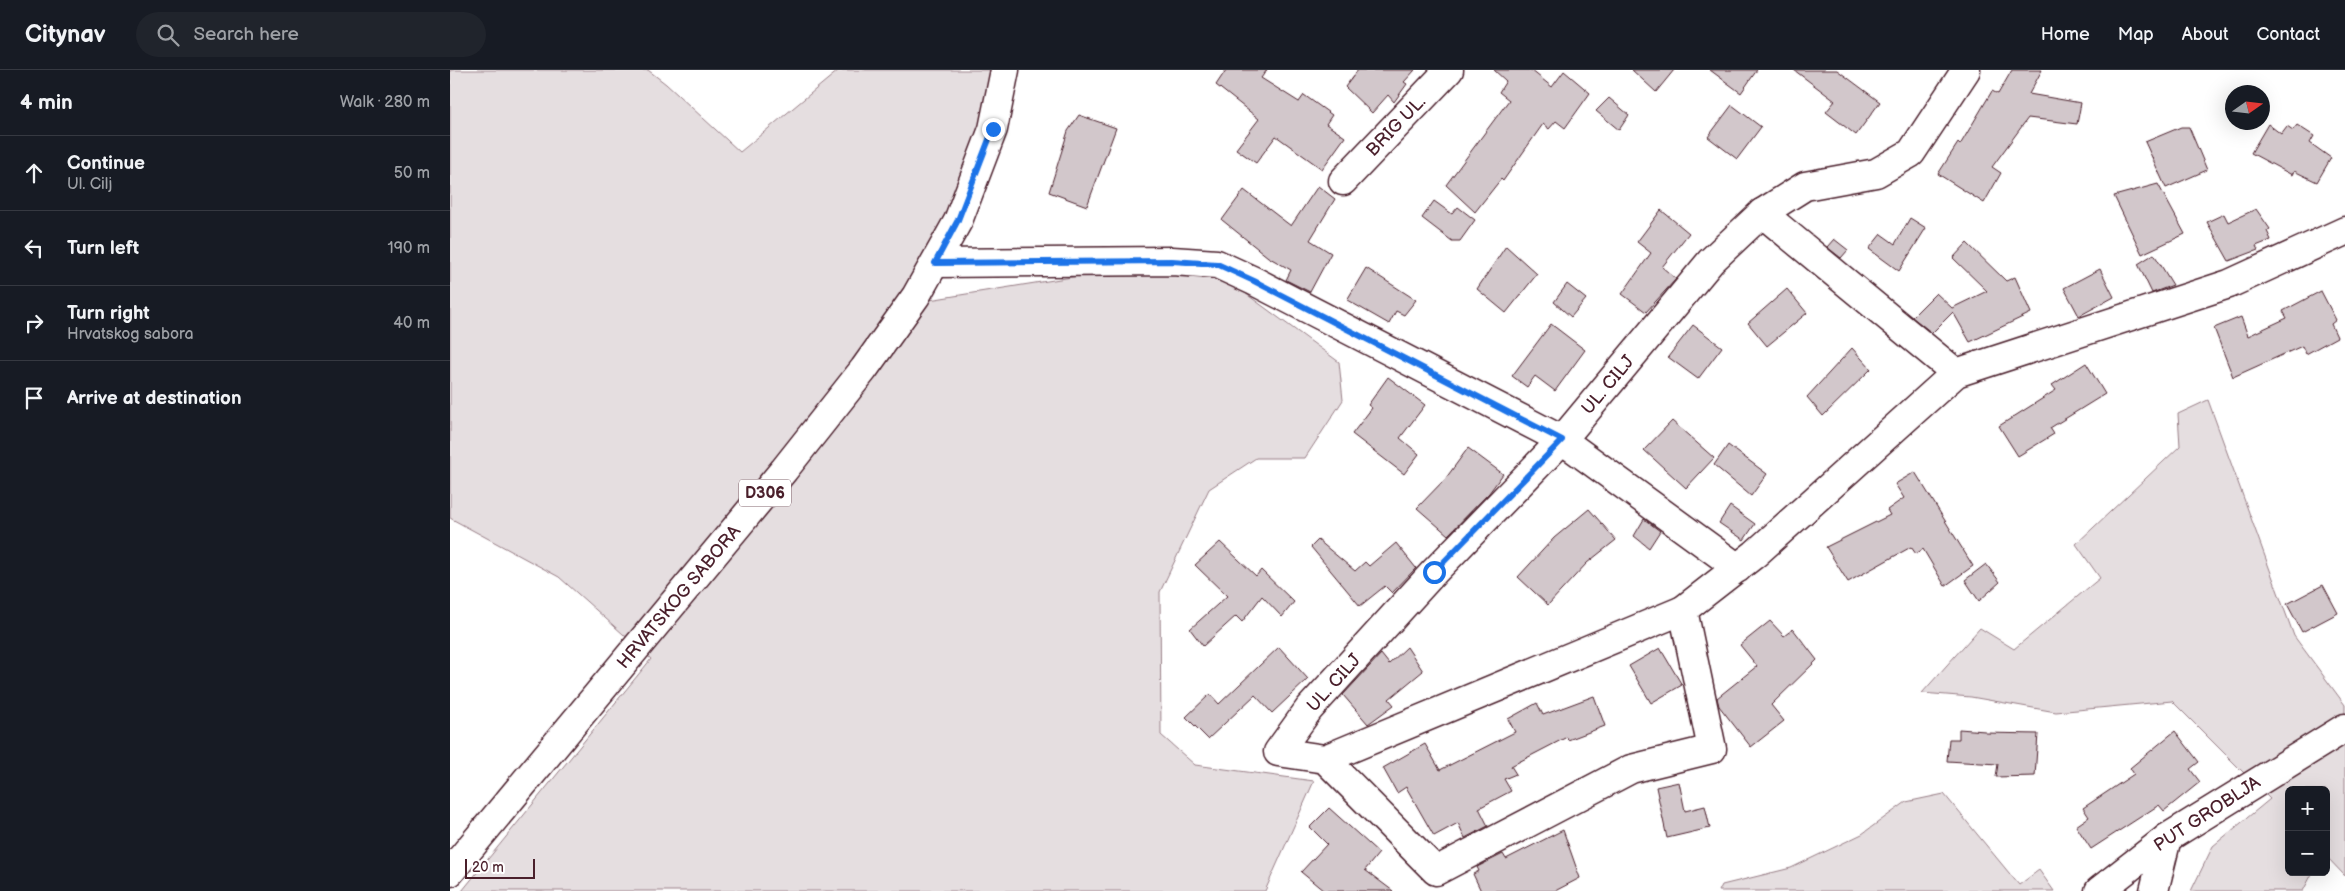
<!DOCTYPE html>
<html lang="en">
<head>
<meta charset="utf-8">
<style>
  :root { --surface:#171b24; --page:#20242c; --text:#f1f3f6; --muted:#9ea1a6; --line:#363941 }
  body { margin:0; font-family:"Balsamiq Sans",sans-serif; background:var(--page); color:var(--text) }
  .controls { position:absolute; right:15px; bottom:15px; display:grid; overflow:hidden; border-radius:8px; box-shadow:0 5px 20px #0002 }
  .controls button { width:45px; height:45px; display:grid; place-items:center; padding:0; border:0; border-bottom:1px solid var(--line); background:var(--surface); color:var(--text); font:25px sans-serif }
  .compass { position:absolute; left:1775px; top:15px; width:45px; height:45px; border-radius:50%; background:var(--surface); box-shadow:0 5px 20px #0002; rotate:76deg }
  .scale { position:absolute; left:15px; bottom:12px; width:70px; box-sizing:border-box; padding-left:5px; border:2px solid #4a1f2b; border-top:0; font-size:14px; line-height:18px; white-space:nowrap; color:#4a1f2b; -webkit-text-stroke:4px #fff; paint-order:stroke }
  .stop { position:absolute; width:15px; height:15px; margin:-11px; border:4px solid #1a73e8; border-radius:50%; background:#fff }
  .stop.end { background:#1a73e8; border-color:#fff; box-shadow:0 1px 5px #0008 }
  .list { margin:0; padding:0; list-style:none }
  h2 { display:flex; justify-content:space-between; align-items:center; height:65px; margin:0; padding:0 20px; font-size:21px }
  h2 small { font-size:16px; font-weight:400; color:var(--muted) }
  .list li { display:grid; grid-template-columns:32px 1fr auto; gap:15px; align-items:center; box-sizing:border-box; height:75px; padding:0 20px; border-top:1px solid var(--line) }
  .list b { display:block; font-size:19px; white-space:nowrap }
  .list p { margin:0; font-size:16px; white-space:nowrap; color:var(--muted) }
  .list em { font-size:16px; font-style:normal; color:var(--muted) }
  .icon { flex:none; width:28px; height:28px; fill:none; stroke:currentColor; stroke-width:2; stroke-linecap:round; stroke-linejoin:round }
  .map { position:relative; flex:none; width:1895px; height:821px; overflow:hidden }
  header { display:flex; align-items:center; gap:30px; box-sizing:border-box; height:70px; padding:0 25px; background:var(--surface); border-bottom:1px solid var(--line) }
  header strong { font-size:24px }
  nav { display:flex; gap:28px; margin-inline-start:auto; font-size:18px }
  .search { width:350px; height:45px; background:var(--page); display:flex; align-items:center; gap:12px; box-sizing:border-box; padding:0 18px; border-radius:28px; color:var(--muted); font-size:19px }
  main { display:flex }
  aside { flex:1; background:var(--surface) }
  .map>svg:first-child { display:block }
</style>
</head>
<body>
<header>
<strong>Citynav</strong>
<div class="search"><svg class="icon" aria-label="search" viewBox="0 0 24 24"><circle cx="10" cy="10" r="6"/><path d="M15 15l6 6"/></svg>Search here</div>
<nav><a>Home</a><a>Map</a><a>About</a><a>Contact</a></nav>
</header>
<main>
<aside>
<h2>4 min<small>Walk · 280 m</small></h2>
<ul class="list">
<li><svg class="icon" aria-label="ahead" viewBox="0 0 24 24"><path d="M12 20V5M6 11l6-6 6 6"/></svg><div><b>Continue</b><p>Ul. Cilj</p></div><em>50 m</em></li>
<li><svg class="icon" aria-label="left" viewBox="0 0 24 24"><path d="M17 20v-9H6M10 6l-5 5 5 5"/></svg><div><b>Turn left</b></div><em>190 m</em></li>
<li><svg class="icon" aria-label="right" viewBox="0 0 24 24"><path d="M7 20v-9h11M14 6l5 5-5 5"/></svg><div><b>Turn right</b><p>Hrvatskog sabora</p></div><em>40 m</em></li>
<li><svg class="icon" aria-label="arrive" viewBox="0 0 24 24"><path d="M6 21V4h12l-3 4 3 4H6"/></svg><div><b>Arrive at destination</b></div></li>
</ul>
</aside>
<div class="map">
<svg width="1895" height="821" viewBox="0 0 1895 821">
  <rect width="100%" height="100%" fill="#fff"/>
  <filter id="ink" filterUnits="userSpaceOnUse"><feTurbulence type="fractalNoise" baseFrequency=".02" numOctaves="2"/><feDisplacementMap in="SourceGraphic" scale="10" xChannelSelector="R" yChannelSelector="G"/><feConvolveMatrix kernelMatrix="1 2 1 2 8 2 1 2 1" color-interpolation-filters="sRGB"/></filter>
  <g filter="url(#ink)">
    <!-- green -->
    <g fill="#e5dee0" stroke="#987e86">
      <polygon points="0,0 198,0 216,14 290,82 389,0 555,0 473,231 722,191 784,215 889,292 893,330 855,388 806,388 759,419 710,522 711,665 745,695 864,711 815,821 12,821 201,589 109,507 0,448"/>
      <polygon points="1758,330 1844,566 1895,635 1895,806 1876,786 1876,720 1839,720 1839,802 1863,802 1853,821 1741,821 1763,776 1820,729 1722,631 1606,642 1521,627 1472,623 1530,558 1564,579 1650,508 1626,474 1730,376 1728,344"/>
      <polygon points="1494,724 1569,815 1589,800 1604,821 1269,821 1272,815 1341,798 1412,764 1456,732"/>
    </g>
    <!-- building -->
    <g fill="#d2c7cb" stroke="#4a1f2b">
      <polygon points="776,0 817,0 811,8 849,32 854,25 882,45 876,54 895,67 872,99 826,66 806,93 786,79 809,49 766,15"/>
      <polygon points="908,0 965,0 954,12 957,14 944,32 938,25 922,43 895,17"/>
      <polygon points="1044,0 1081,0 1102,17 1114,1 1140,23 1115,58 1106,51 1099,59 1093,54 1053,111 1051,109 1025,142 996,115 1059,30 1049,22 1056,11"/>
      <polygon points="1182,0 1224,0 1206,22"/>
      <polygon points="1260,0 1307,0 1291,23"/>
      <polygon points="1344,0 1387,0 1430,32 1406,65 1376,42 1385,31"/>
      <polygon points="1562,0 1592,0 1579,24 1631,33 1627,54 1578,48 1542,97 1551,103 1534,133 1488,104 1508,73 1510,75 1542,21 1548,24"/>
      <polygon points="1159,28 1179,45 1169,60 1146,41"/>
      <polygon points="1282,35 1311,57 1287,89 1258,67"/>
      <polygon points="629,45 666,58 637,136 599,122 618,61"/>
      <polygon points="1818,54 1831,64 1837,56 1843,60 1847,55 1864,66 1860,73 1881,88 1867,112 1844,101 1842,105 1801,83"/>
      <polygon points="1731,57 1739,57 1757,100 1716,118 1695,72"/>
      <polygon points="1708,114 1735,164 1692,184 1664,126"/>
      <polygon points="868,116 885,129 860,170 881,183 860,222 836,210 841,200 818,187 772,150 794,120 841,156"/>
      <polygon points="984,131 1002,144 1008,137 1025,150 1010,171 1002,171 972,148"/>
      <polygon points="1806,139 1820,159 1817,161 1821,170 1806,176 1808,180 1779,191 1757,152 1774,144 1778,152"/>
      <polygon points="1211,140 1239,163 1212,197 1226,209 1196,242 1172,224 1201,183 1187,172"/>
      <polygon points="1460,148 1476,158 1449,201 1419,179 1431,164 1445,174"/>
      <polygon points="1384,169 1398,180 1391,188 1377,177"/>
      <polygon points="1517,173 1556,211 1565,207 1581,243 1520,272 1503,242 1482,263 1462,247 1486,223 1502,238 1537,221 1503,188"/>
      <polygon points="1056,176 1087,204 1056,243 1027,219"/>
      <polygon points="1704,184 1723,215 1702,223 1688,194"/>
      <polygon points="916,198 966,230 954,245 946,241 939,254 897,230"/>
      <polygon points="1650,199 1664,227 1629,246 1614,218"/>
      <polygon points="1117,214 1136,229 1121,247 1104,232"/>
      <polygon points="1337,219 1357,243 1317,276 1298,253"/>
      <polygon points="1871,221 1886,250 1881,254 1887,267 1856,284 1852,276 1783,307 1764,258 1791,247 1798,266 1837,248 1833,241"/>
      <polygon points="1101,254 1135,280 1105,321 1085,306 1077,317 1062,306"/>
      <polygon points="1243,255 1272,277 1248,309 1218,287"/>
      <polygon points="1402,278 1421,299 1373,346 1357,327"/>
      <polygon points="1636,293 1655,324 1600,358 1604,364 1568,386 1549,356 1606,320 1602,315"/>
      <polygon points="938,307 975,335 950,368 969,384 954,404 902,364 922,338 918,335"/>
      <polygon points="1222,351 1264,388 1236,418 1194,380"/>
      <polygon points="1278,375 1317,404 1301,426 1264,395"/>
      <polygon points="1018,378 1053,404 1039,423 998,465 967,438 996,408"/>
      <polygon points="1465,402 1523,496 1495,516 1473,479 1466,484 1461,477 1398,512 1376,477 1440,445 1437,440 1454,428 1445,414"/>
      <polygon points="1280,436 1305,454 1294,470 1269,453"/>
      <polygon points="1139,439 1166,470 1137,493 1098,535 1068,507 1104,468"/>
      <polygon points="1194,449 1210,461 1199,478 1184,466"/>
      <polygon points="868,470 905,501 915,492 919,496 946,473 966,498 942,523 935,516 910,536 861,477"/>
      <polygon points="770,472 806,506 811,500 844,532 832,547 812,526 792,552 786,546 753,576 740,559 777,526 745,495"/>
      <polygon points="1536,494 1550,512 1529,531 1515,510"/>
      <polygon points="1873,515 1888,543 1852,562 1837,534"/>
      <polygon points="1320,551 1334,566 1343,559 1367,590 1321,635 1334,651 1301,677 1269,636 1267,628 1307,596 1290,575"/>
      <polygon points="829,577 858,609 822,643 805,625 758,669 736,647 760,624 769,634"/>
      <polygon points="957,577 973,601 939,629 944,635 918,654 893,625 931,584 939,594"/>
      <polygon points="1210,578 1232,615 1201,633 1179,596"/>
      <polygon points="1144,626 1155,656 1118,670 1117,667 1061,696 1066,704 1054,709 1061,721 1029,738 1038,756 1015,768 1008,753 984,766 956,717 947,723 933,698 975,674 990,700 1065,662 1058,649 1087,633 1093,645"/>
      <polygon points="1509,659 1535,661 1535,663 1588,664 1585,706 1546,707 1548,694 1497,691 1499,669 1509,669"/>
      <polygon points="1725,661 1749,692 1740,699 1750,712 1714,741 1709,735 1641,779 1626,756 1639,747 1633,738 1684,704 1680,698"/>
      <polygon points="1229,712 1235,741 1255,736 1260,758 1217,768 1206,717"/>
      <polygon points="879,738 929,783 915,800 943,821 874,821 851,802 877,774 860,757"/>
      <polygon points="1113,760 1130,808 1105,821 1031,821 1023,804 1029,801 1027,797 1053,784 1056,789"/>
    </g>
    <g fill="none" stroke-linecap="round" stroke-linejoin="round">
      <defs>
        <g id="minor">
          <polyline points="893,111 999,0"/>
          <polyline points="1312,143 1506,303"/>
          <polyline points="485,193 722,191 767,194 804,211 1112,370 1288,498"/>
          <polyline points="1233,540 1262,679 1181,699 986,801 875,689 828,682 859,639 984,502 1112,370 1261,191 1312,143 1355,116 1426,103 1461,83 1516,0"/>
          <polyline points="875,689 1233,540 1305,484 1506,303 1779,214 1895,161"/>
          <polyline points="1649,821 1717,768 1895,658"/>
          <polyline points="1704,821 1717,768"/>
        </g>
        <polyline id="major" points="0,802 334,400 414,299 466,226 508,151 543,59 555,0"/>
      </defs>
      <!-- minor casing -->
      <use href="#minor" stroke="#4a1f2b" stroke-width="31"/>
      <!-- major casing -->
      <use href="#major" stroke="#4a1f2b" stroke-width="31"/>
      <!-- minor -->
      <use href="#minor" stroke="#fff" stroke-width="28"/>
      <!-- major -->
      <use href="#major" stroke="#fff" stroke-width="28"/>
    </g>
  </g>
  <g fill="none" stroke-linecap="round" stroke-linejoin="round" filter="url(#ink)">
    <!-- route -->
    <polyline stroke="#1a73e8" stroke-width="6" points="543,59 508,150 485,193 722,191 767,194 804,211 1112,370 984,502"/>
  </g>
  <g text-anchor="middle" dominant-baseline="central" stroke-width="4" stroke-linejoin="round" paint-order="stroke">
    <!-- shield labels -->
    <rect fill="#fff" stroke="#80626b" stroke-width="1" x="289" y="409.5" width="52" height="27" rx="4"/>
    <g font-size="16" font-weight="bold" fill="#4a1f2b">
      <text x="315" y="423">D306</text>
    </g>
    <!-- street labels -->
    <g font-size="18" fill="#4a1f2b" stroke="#fff">
      <text transform="translate(946 56) rotate(-46)">BRIG UL.</text>
      <text transform="translate(1158 315) rotate(-50)">UL. CILJ</text>
      <text transform="translate(229 527) rotate(-50)">HRVATSKOG SABORA</text>
      <text transform="translate(884 613) rotate(-48)">UL. CILJ</text>
      <text transform="translate(1757 744) rotate(-33)">PUT GROBLJA</text>
    </g>
  </g>
</svg>
<div class="controls">
<button>+</button>
<button>−</button>
</div>
<svg class="compass" viewBox="-18 -18 36 36"><path d="M0-13l5 13h-10z" fill="#e53935"/><path d="M0 13l5-13h-10z" fill="#9ea1a6"/></svg>
<div class="scale">20 m</div>
<div class="stop" style="left:984px;top:502px"></div>
<div class="stop end" style="left:543px;top:59px"></div>
</div>
</main>
</body>
</html>
